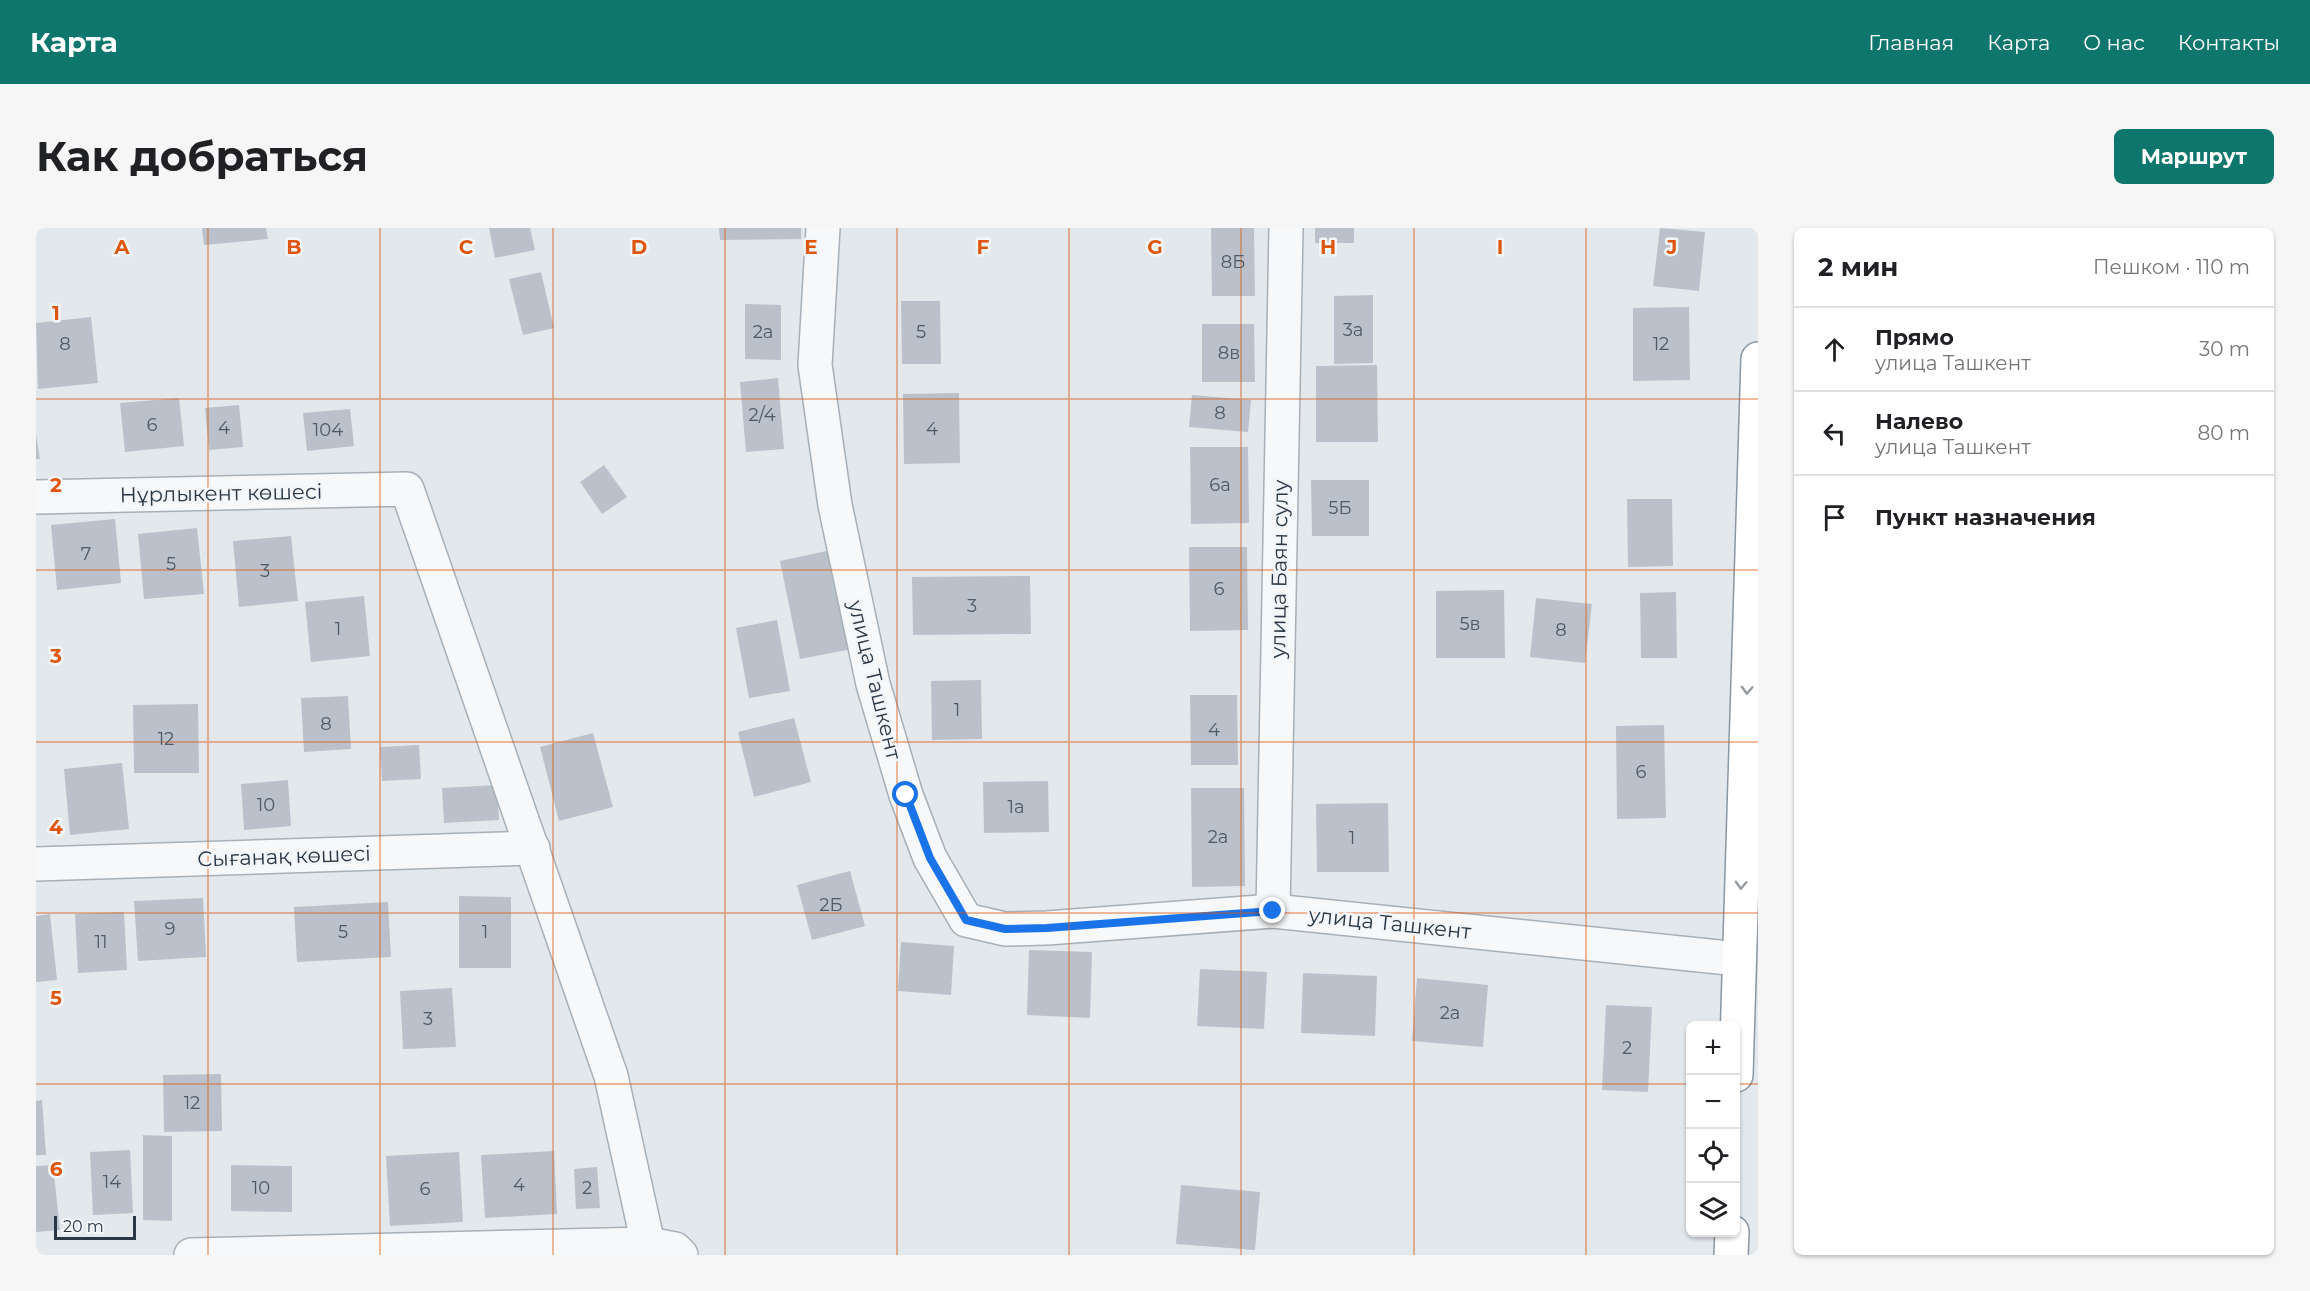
<!DOCTYPE html>
<html lang="ru">
<head>
<meta charset="utf-8">
<style>
  :root { --surface:#fff; --page:#f6f6f6; --text:#202124; --muted:#757577; --line:#e0e0e0; --accent:#0f766e }
  body { margin:0; font-family:Montserrat,sans-serif; background:var(--page); color:var(--text) }
  .controls { position:absolute; right:18px; bottom:18px; display:grid; overflow:hidden; border-radius:9px; box-shadow:0 2px 4px #0004 }
  .controls button { width:54px; height:54px; display:grid; place-items:center; padding:0; border:0; border-bottom:2px solid var(--line); background:var(--surface); color:var(--text); font:30px sans-serif }
  .scale { position:absolute; left:18px; bottom:15px; width:82px; box-sizing:border-box; padding-left:6px; border:3px solid #293746; border-top:0; font-size:16px; line-height:21px; white-space:nowrap; color:#293746; -webkit-text-stroke:4px #f3f6f9; paint-order:stroke }
  .stop { position:absolute; width:18px; height:18px; margin:-14px; border:4px solid #1a73e8; border-radius:50%; background:#fff }
  .stop.end { background:#1a73e8; border-color:#fff; box-shadow:0 2px 6px #0008 }
  .list { margin:0; padding:0; list-style:none }
  h2 { display:flex; justify-content:space-between; align-items:center; height:78px; margin:0; padding:0 24px; font-size:26px }
  h2 small { font-size:20px; font-weight:400; color:var(--muted) }
  .list li { display:grid; grid-template-columns:39px 1fr auto; gap:18px; align-items:center; box-sizing:border-box; height:84px; padding:0 24px; border-top:2px solid var(--line) }
  .list b { display:block; font-size:22px; white-space:nowrap }
  .list p { margin:0; font-size:20px; white-space:nowrap; color:var(--muted) }
  .list em { font-size:20px; font-style:normal; color:var(--muted) }
  .icon { flex:none; width:33px; height:33px; fill:none; stroke:currentColor; stroke-width:2; stroke-linecap:round; stroke-linejoin:round }
  .map { position:relative; flex:none; width:1722px; height:1027px; overflow:hidden; border-radius:9px }
  header { display:flex; align-items:center; gap:36px; box-sizing:border-box; height:84px; padding:0 30px; background:var(--accent); color:#fff }
  header strong { font-size:28px }
  nav { display:flex; gap:33px; margin-inline-start:auto; font-size:21px }
  .intro { display:flex; align-items:center; justify-content:space-between; box-sizing:border-box; height:144px; padding:0 36px }
  h1 { margin:0; font-size:42px }
  .button { padding:15px 27px; border-radius:9px; background:var(--accent); color:#fff; font-size:21px; font-weight:700 }
  main { display:flex; gap:36px; padding:0 36px }
  aside { flex:1; background:var(--surface); border-radius:9px; box-shadow:0 2px 4px #0004 }
  .map>svg:first-child { display:block }
</style>
</head>
<body>
<header>
<strong>Карта</strong>
<nav><a>Главная</a><a>Карта</a><a>О нас</a><a>Контакты</a></nav>
</header>
<div class="intro"><h1>Как добраться</h1><a class="button">Маршрут</a></div>
<main>
<div class="map">
<svg width="1722" height="1027" viewBox="0 0 1722 1027">
  <rect width="100%" height="100%" fill="#e3e8ec"/>
  <!-- building -->
  <g fill="#bac1ca">
    <polygon points="166,0 230,0 232,11 168,17"/>
    <polygon points="453,0 494,0 499,22 459,30"/>
    <polygon points="683,0 765,0 765,11 684,12"/>
    <polygon points="1175,0 1218,0 1219,68 1176,68"/>
    <rect x="1279" y="0" width="39" height="15"/>
    <polygon points="1624,0 1669,4 1663,63 1617,58"/>
    <polygon points="505,44 518,100 487,107 473,51"/>
    <polygon points="1337,67 1337,135 1298,136 1298,68"/>
    <polygon points="865,73 904,73 905,136 866,136"/>
    <polygon points="709,76 745,77 745,132 709,131"/>
    <polygon points="1653,79 1654,152 1597,153 1597,80"/>
    <polygon points="55,89 62,155 2,161 0,95"/>
    <polygon points="1166,96 1218,96 1219,154 1166,154"/>
    <polygon points="1341,137 1342,214 1280,214 1280,138"/>
    <polygon points="742,150 748,221 710,224 704,154"/>
    <polygon points="923,165 924,235 868,236 867,166"/>
    <polygon points="1156,167 1215,172 1212,204 1153,199"/>
    <polygon points="143,170 148,218 89,224 84,175"/>
    <polygon points="203,177 207,219 173,222 169,180"/>
    <polygon points="314,181 318,218 271,223 267,185"/>
    <polygon points="0,207 4,231 0,231"/>
    <polygon points="1154,219 1212,219 1213,295 1155,296"/>
    <polygon points="568,237 591,269 566,286 544,254"/>
    <polygon points="1275,252 1333,252 1333,308 1276,308"/>
    <polygon points="1591,271 1636,271 1637,338 1592,339"/>
    <polygon points="79,291 85,355 21,362 15,297"/>
    <polygon points="161,300 168,366 108,371 102,306"/>
    <polygon points="255,308 262,373 203,379 197,313"/>
    <polygon points="1153,319 1211,319 1212,402 1154,403"/>
    <polygon points="795,322 816,421 764,431 744,333"/>
    <polygon points="994,348 995,406 877,407 876,349"/>
    <polygon points="1468,362 1469,430 1400,430 1400,363"/>
    <polygon points="1640,364 1641,430 1605,430 1604,365"/>
    <polygon points="328,368 334,428 275,434 269,374"/>
    <polygon points="1500,370 1556,376 1549,435 1494,429"/>
    <polygon points="741,392 754,463 713,470 700,400"/>
    <polygon points="945,452 946,511 896,512 895,453"/>
    <polygon points="1154,467 1201,467 1202,537 1155,537"/>
    <polygon points="312,468 315,521 268,524 265,470"/>
    <polygon points="162,476 163,545 98,545 97,477"/>
    <polygon points="758,490 775,554 718,569 702,504"/>
    <polygon points="1628,497 1630,590 1581,591 1580,498"/>
    <polygon points="557,505 577,579 523,593 504,519"/>
    <polygon points="383,517 385,551 346,553 344,519"/>
    <polygon points="86,535 93,601 34,607 28,541"/>
    <polygon points="252,552 255,598 208,602 205,556"/>
    <polygon points="1012,553 1013,604 948,605 947,554"/>
    <polygon points="461,557 463,592 408,595 406,560"/>
    <polygon points="1155,560 1208,560 1209,658 1156,659"/>
    <polygon points="1352,575 1353,644 1281,644 1280,576"/>
    <polygon points="814,643 829,698 776,712 761,657"/>
    <polygon points="423,668 475,669 475,740 423,740"/>
    <polygon points="167,670 170,729 102,733 98,673"/>
    <polygon points="352,674 355,729 261,734 258,679"/>
    <polygon points="88,684 91,742 42,745 39,686"/>
    <polygon points="14,686 21,752 0,754 0,688"/>
    <polygon points="865,714 918,718 915,767 862,763"/>
    <polygon points="993,722 1056,724 1054,790 991,787"/>
    <polygon points="1164,741 1231,744 1228,801 1161,798"/>
    <polygon points="1267,745 1341,748 1339,808 1265,805"/>
    <polygon points="1381,750 1452,757 1447,819 1376,813"/>
    <polygon points="416,760 420,819 367,821 364,763"/>
    <polygon points="1570,777 1616,779 1612,864 1566,862"/>
    <polygon points="185,846 186,903 128,904 127,847"/>
    <polygon points="6,872 10,927 0,927 0,873"/>
    <polygon points="107,907 136,908 136,993 107,992"/>
    <polygon points="94,922 97,985 57,987 54,924"/>
    <polygon points="518,923 521,986 449,990 445,927"/>
    <polygon points="423,924 427,994 354,998 350,928"/>
    <polygon points="17,937 24,1002 0,1004 0,938"/>
    <polygon points="195,937 256,938 256,984 195,983"/>
    <polygon points="561,939 564,980 540,981 538,941"/>
    <polygon points="1145,957 1224,964 1219,1022 1140,1016"/>
  </g>
  <g fill="none" stroke-linecap="round" stroke-linejoin="round">
    <defs>
      <g id="minor">
        <polyline points="787,0 779,137 799,277 837,456 870,567 894,630 930,692 969,701 1011,700 1237,683 1702,731"/>
        <polyline points="0,269 371,261 575,848 612,1016"/>
        <polyline points="0,636 497,620"/>
        <polyline points="1237,683 1250,0"/>
        <polyline points="155,1027 612,1016 639,1021 645,1027"/>
      </g>
      <g id="highway">
        <polyline points="1700,847 1722,131"/>
        <polyline points="1695,1027 1696,1004"/>
      </g>
    </defs>
    <!-- minor casing -->
    <use href="#minor" stroke="#a7afb7" stroke-width="36"/>
    <!-- highway casing -->
    <use href="#highway" stroke="#8997a4" stroke-width="36"/>
    <!-- minor -->
    <use href="#minor" stroke="#f6f8fa" stroke-width="33"/>
    <!-- highway -->
    <use href="#highway" stroke="#fff" stroke-width="33"/>
  </g>
  <!-- one-way arrows -->
  <defs><path id="oneway-chevron" d="M-2-3.5L2.5 0L-2 3.5" fill="none" stroke-width="1.6" stroke-linecap="round" stroke-linejoin="round" transform="scale(1.5)"/></defs>
  <g stroke="#949ba2">
    <use href="#oneway-chevron" transform="translate(1711 462) rotate(92)"/>
    <use href="#oneway-chevron" transform="translate(1705 657) rotate(92)"/>
  </g>
  <g fill="none" stroke-linecap="round" stroke-linejoin="round">
    <!-- route -->
    <polyline stroke="#1a73e8" stroke-width="8" points="870,567 894,630 930,692 969,701 1011,700 1237,683"/>
  </g>
  <!-- grid -->
  <path fill="none" stroke="#de570f" stroke-width="1.5" stroke-opacity="0.55" d="M172,0v1027M344,0v1027M517,0v1027M689,0v1027M861,0v1027M1033,0v1027M1205,0v1027M1378,0v1027M1550,0v1027M0,171h1722M0,342h1722M0,514h1722M0,685h1722M0,856h1654M1700,856h22"/>
  <g text-anchor="middle" dominant-baseline="central" stroke-width="5" stroke-linejoin="round" paint-order="stroke">
    <!-- number labels -->
    <g font-size="18" fill="#4d5a67">
      <text x="1197" y="34">8Б</text>
      <text x="1317" y="102">3а</text>
      <text x="727" y="104">2а</text>
      <text x="885" y="104">5</text>
      <text x="29" y="116">8</text>
      <text x="1625" y="116">12</text>
      <text x="1193" y="125">8в</text>
      <text x="1184" y="185">8</text>
      <text x="726" y="187">2/4</text>
      <text x="116" y="197">6</text>
      <text x="188" y="200">4</text>
      <text x="896" y="201">4</text>
      <text x="292" y="202">104</text>
      <text x="1184" y="257">6а</text>
      <text x="1304" y="280">5Б</text>
      <text x="50" y="326">7</text>
      <text x="135" y="336">5</text>
      <text x="229" y="343">3</text>
      <text x="1183" y="361">6</text>
      <text x="936" y="378">3</text>
      <text x="1434" y="396">5в</text>
      <text x="302" y="401">1</text>
      <text x="1525" y="402">8</text>
      <text x="921" y="482">1</text>
      <text x="290" y="496">8</text>
      <text x="1178" y="502">4</text>
      <text x="130" y="511">12</text>
      <text x="1605" y="544">6</text>
      <text x="230" y="577">10</text>
      <text x="980" y="579">1а</text>
      <text x="1182" y="609">2а</text>
      <text x="1316" y="610">1</text>
      <text x="795" y="677">2Б</text>
      <text x="134" y="701">9</text>
      <text x="307" y="704">5</text>
      <text x="449" y="704">1</text>
      <text x="65" y="714">11</text>
      <text x="1414" y="785">2а</text>
      <text x="392" y="791">3</text>
      <text x="1591" y="820">2</text>
      <text x="156" y="875">12</text>
      <text x="76" y="954">14</text>
      <text x="483" y="957">4</text>
      <text x="225" y="960">10</text>
      <text x="551" y="960">2</text>
      <text x="389" y="961">6</text>
    </g>
    <!-- street labels -->
    <g font-size="21" fill="#293746" stroke="#f3f6f9">
      <text transform="translate(185 265) rotate(-1)">Нұрлыкент көшесі</text>
      <text transform="translate(1243 341) rotate(-89)">улица Баян сулу</text>
      <text transform="translate(839 452) rotate(76)">улица Ташкент</text>
      <text transform="translate(248 628) rotate(-2)">Сығанақ көшесі</text>
      <text transform="translate(1354 695) rotate(6)">улица Ташкент</text>
    </g>
  </g>
  <g font-size="20" text-anchor="middle" font-weight="bold" fill="#de570f" stroke="#f3f6f9" stroke-width="5" stroke-linejoin="round" paint-order="stroke">
    <text x="86" y="26">A</text>
    <text x="258" y="26">B</text>
    <text x="430" y="26">C</text>
    <text x="603" y="26">D</text>
    <text x="775" y="26">E</text>
    <text x="947" y="26">F</text>
    <text x="1119" y="26">G</text>
    <text x="1292" y="26">H</text>
    <text x="1464" y="26">I</text>
    <text x="1636" y="26">J</text>
    <text x="20" y="92">1</text>
    <text x="20" y="264">2</text>
    <text x="20" y="435">3</text>
    <text x="20" y="606">4</text>
    <text x="20" y="777">5</text>
    <text x="20" y="948">6</text>
  </g>
</svg>
<div class="controls">
<button>+</button>
<button>−</button>
<button><svg class="icon" aria-label="locate" viewBox="0 0 24 24"><circle cx="12" cy="12" r="6"/><path d="M12 2v4M12 18v4M2 12h4M18 12h4"/></svg></button>
<button><svg class="icon" aria-label="layers" viewBox="0 0 24 24"><path d="M12 4l9 5-9 5-9-5zM3 14l9 5 9-5"/></svg></button>
</div>
<div class="scale">20 m</div>
<div class="stop" style="left:870px;top:567px"></div>
<div class="stop end" style="left:1237px;top:683px"></div>
</div>
<aside>
<h2>2 мин<small>Пешком · 110 m</small></h2>
<ul class="list">
<li><svg class="icon" aria-label="ahead" viewBox="0 0 24 24"><path d="M12 20V5M6 11l6-6 6 6"/></svg><div><b>Прямо</b><p>улица Ташкент</p></div><em>30 m</em></li>
<li><svg class="icon" aria-label="left" viewBox="0 0 24 24"><path d="M17 20v-9H6M10 6l-5 5 5 5"/></svg><div><b>Налево</b><p>улица Ташкент</p></div><em>80 m</em></li>
<li><svg class="icon" aria-label="arrive" viewBox="0 0 24 24"><path d="M6 21V4h12l-3 4 3 4H6"/></svg><div><b>Пункт назначения</b></div></li>
</ul>
</aside>
</main>
</body>
</html>
